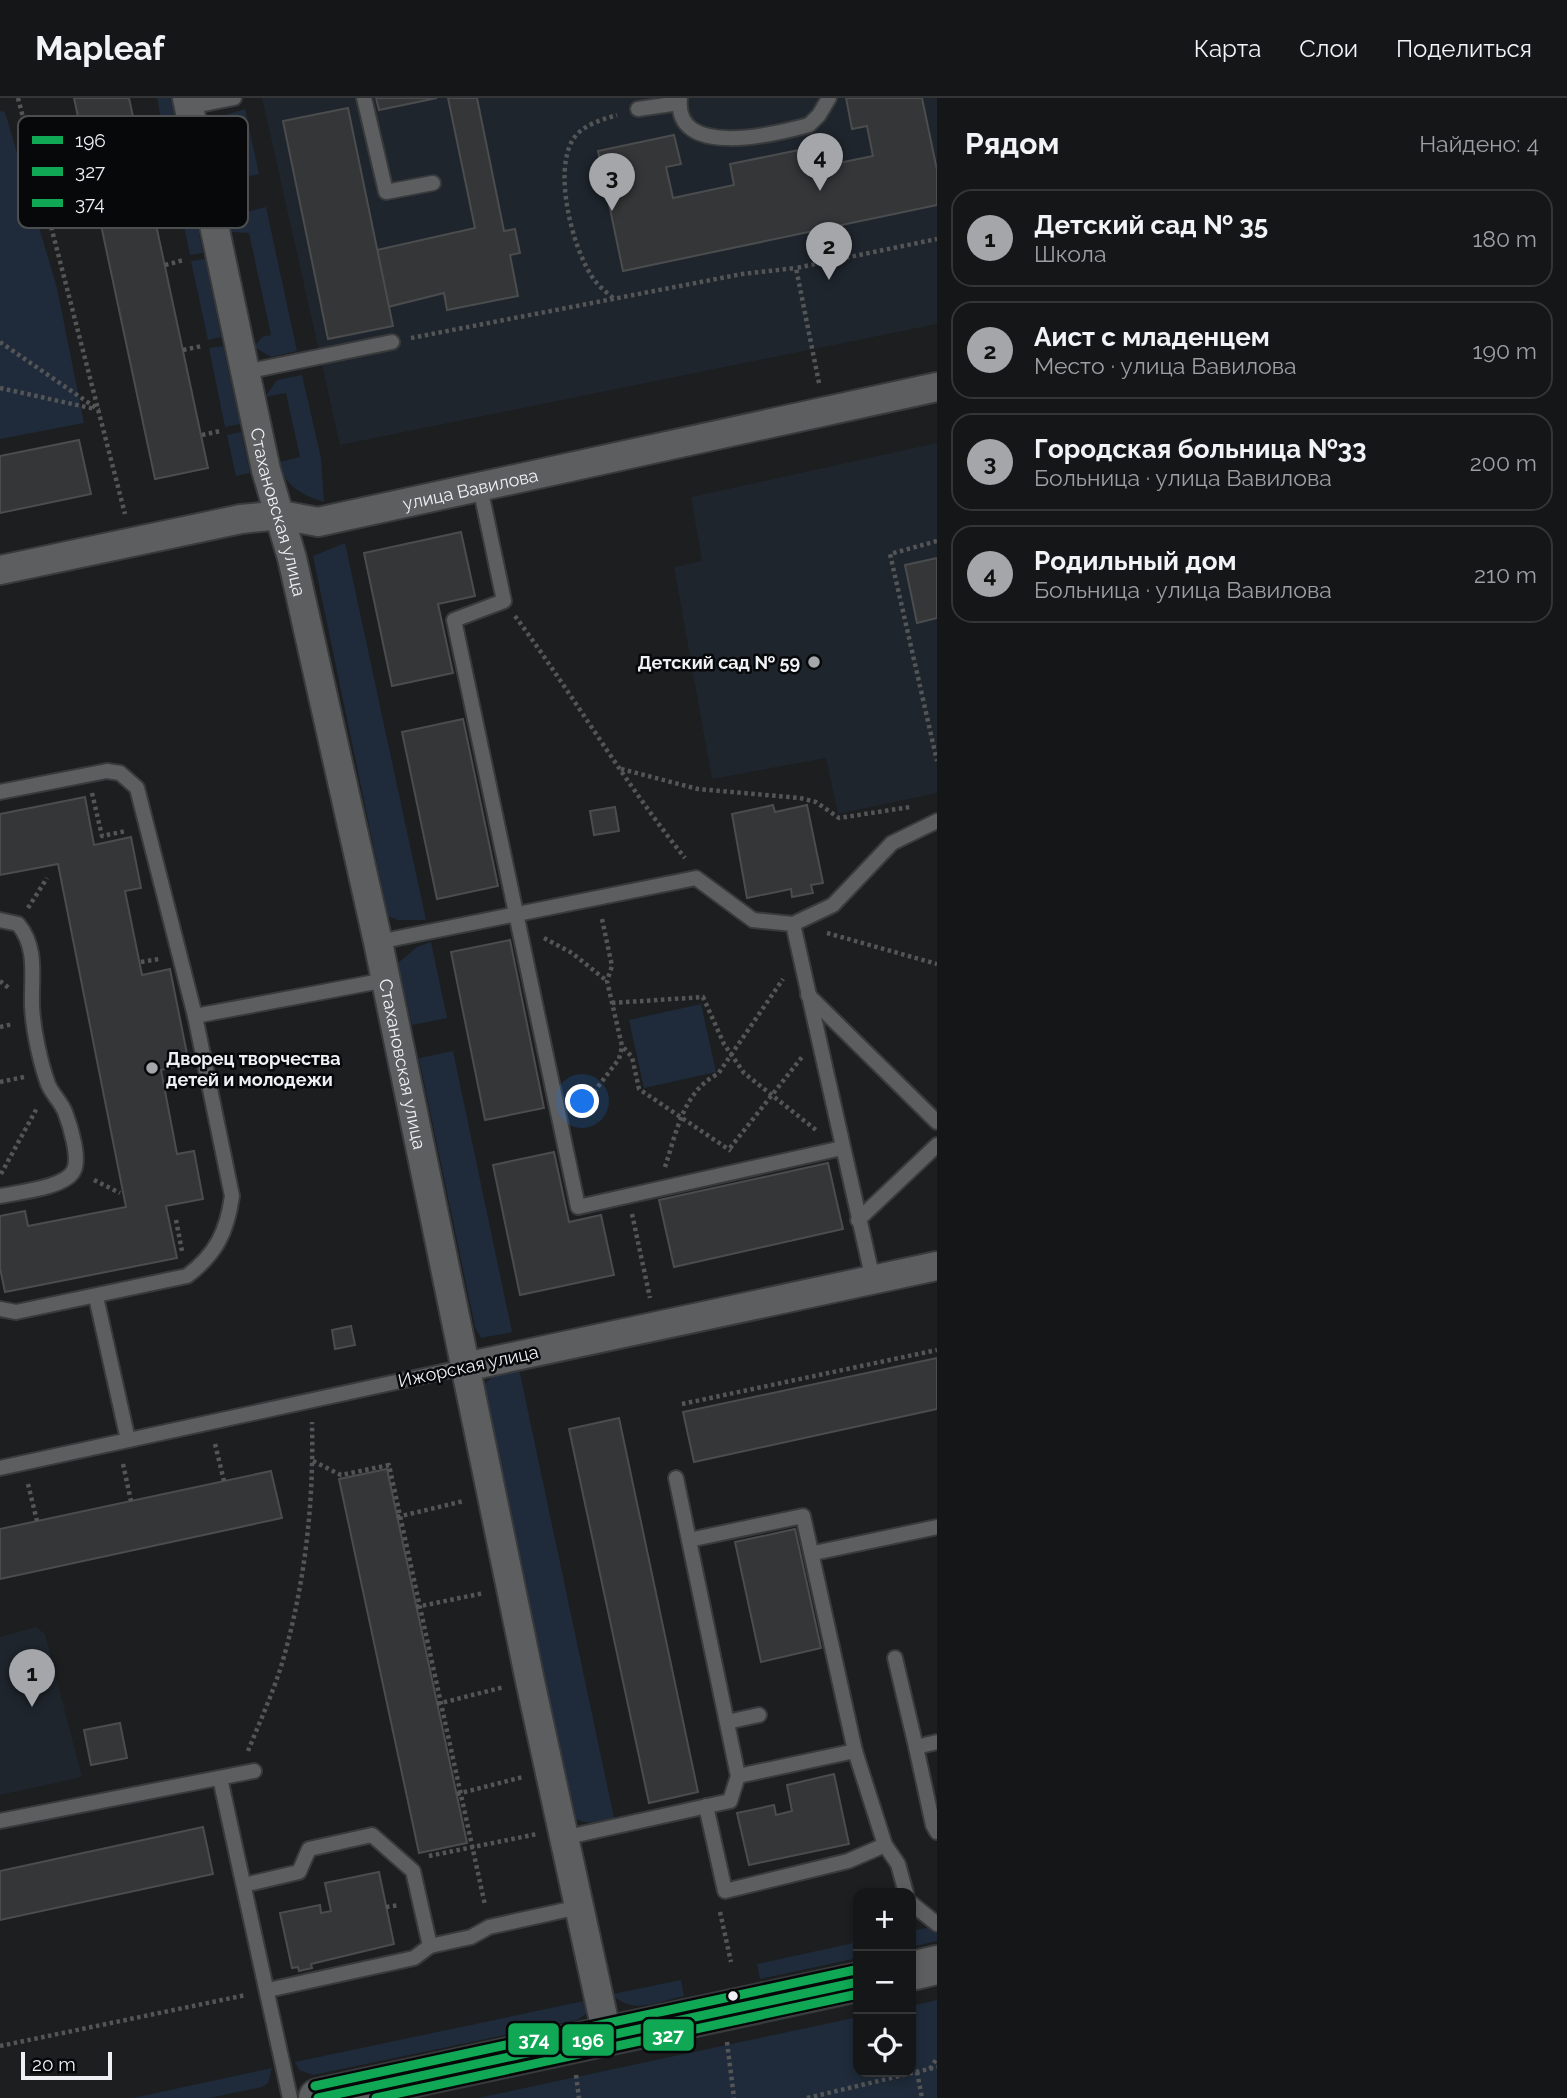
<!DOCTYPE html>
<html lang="ru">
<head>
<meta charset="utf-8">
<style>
  :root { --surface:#151618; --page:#222325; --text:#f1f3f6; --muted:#9d9fa2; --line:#343537; --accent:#a4a6aa }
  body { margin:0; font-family:Raleway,sans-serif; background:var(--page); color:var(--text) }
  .controls { position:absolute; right:21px; bottom:21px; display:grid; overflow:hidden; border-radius:14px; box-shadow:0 4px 10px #0003 }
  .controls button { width:63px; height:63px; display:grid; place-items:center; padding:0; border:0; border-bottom:2px solid var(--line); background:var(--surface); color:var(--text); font:35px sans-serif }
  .scale { position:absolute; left:21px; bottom:18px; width:91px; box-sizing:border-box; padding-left:7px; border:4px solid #eef0f4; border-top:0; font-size:19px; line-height:24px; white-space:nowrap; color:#eef0f4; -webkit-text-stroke:5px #060809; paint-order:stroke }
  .you { position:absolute; left:583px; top:1004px; width:24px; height:24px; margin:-18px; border:5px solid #fff; border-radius:50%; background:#1a73e8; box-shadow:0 0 0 10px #1a73e833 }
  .badge { display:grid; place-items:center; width:46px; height:46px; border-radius:50%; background:var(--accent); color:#111; font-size:23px; font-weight:700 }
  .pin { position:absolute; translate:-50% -58px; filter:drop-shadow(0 2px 4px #0008) }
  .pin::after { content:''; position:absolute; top:37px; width:24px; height:21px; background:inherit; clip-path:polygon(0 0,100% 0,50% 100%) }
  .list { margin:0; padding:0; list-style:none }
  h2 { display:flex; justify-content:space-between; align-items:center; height:91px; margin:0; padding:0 28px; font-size:30px }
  h2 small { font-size:23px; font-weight:400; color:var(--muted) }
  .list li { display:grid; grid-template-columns:46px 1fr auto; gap:21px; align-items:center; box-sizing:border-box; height:98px; margin:0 14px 14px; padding:0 14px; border:2px solid var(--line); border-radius:21px }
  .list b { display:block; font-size:26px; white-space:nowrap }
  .list p { margin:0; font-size:23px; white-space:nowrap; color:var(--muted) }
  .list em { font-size:23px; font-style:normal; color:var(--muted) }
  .icon { flex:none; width:38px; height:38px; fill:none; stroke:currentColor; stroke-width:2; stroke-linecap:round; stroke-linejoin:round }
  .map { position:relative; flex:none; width:937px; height:2000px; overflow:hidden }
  header { display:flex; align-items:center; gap:42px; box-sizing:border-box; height:98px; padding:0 35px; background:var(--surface); border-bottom:2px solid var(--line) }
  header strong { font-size:33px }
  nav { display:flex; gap:38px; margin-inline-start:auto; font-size:24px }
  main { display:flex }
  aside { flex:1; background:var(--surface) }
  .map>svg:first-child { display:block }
</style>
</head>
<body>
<header>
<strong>Mapleaf</strong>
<nav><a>Карта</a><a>Слои</a><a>Поделиться</a></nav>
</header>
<main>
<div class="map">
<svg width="937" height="2000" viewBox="0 0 937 2000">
  <rect width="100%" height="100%" fill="#1c1e20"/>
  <!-- built -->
  <g fill="#1f252d">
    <polygon points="262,0 937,0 937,226 340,347"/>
    <polygon points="937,345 937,695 838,716 826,660 712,681 674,469 702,463 691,399"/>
    <polygon points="36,1529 45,1536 82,1679 0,1697 0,1539"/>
  </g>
  <!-- green -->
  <g fill="#1f2b3a">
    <polygon points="157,0 171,0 185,68 171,71"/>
    <polygon points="245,11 259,76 232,82 219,73 210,33 218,19"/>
    <polygon points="0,13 5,14 57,190 84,325 0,341"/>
    <polygon points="187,76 203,155 190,157 174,79"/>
    <polygon points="266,109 297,253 271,259 256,250 256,246 262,239 271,237 249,135 231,134 230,130 242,115"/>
    <polygon points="205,161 221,239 208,242 191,163"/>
    <polygon points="223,248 240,326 225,329 209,250"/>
    <path d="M302,277l19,83 3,44c-22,-7 -40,-16 -45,-40l21,-5 -14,-64 -21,4 12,-17z"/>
    <polygon points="241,334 250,375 236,378 227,337"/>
    <polygon points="345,445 426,822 398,822 388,818 313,458"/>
    <polygon points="431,844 447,920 412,927 398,865 417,849"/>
    <polygon points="701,906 716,974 644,990 629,922"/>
    <polygon points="453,953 512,1234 481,1240 475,1229 419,960"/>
    <path d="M518,1266l96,454c-15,4 -28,8 -41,-1l-91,-430 16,-16z"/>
    <polygon points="931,1829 937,1832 937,1843 911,1849 911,1833"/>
    <polygon points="858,1844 858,1860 760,1881 757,1866"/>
    <path d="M681,1882l3,16c-23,5 -54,20 -71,-2z"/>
    <polygon points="589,1902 587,1915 577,1922 313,1977 299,1972 295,1964"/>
    <polygon points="937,1902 937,2000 478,2000 858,1919 858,1974 911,1974 911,1908"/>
    <polygon points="272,1970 268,1985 262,1989 209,2000 133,2000"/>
  </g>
  <!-- building -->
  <g fill="#353638" stroke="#4b4c4e" stroke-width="2">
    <polygon points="74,0 129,0 208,370 155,381"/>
    <polygon points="376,0 437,0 379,12"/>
    <polygon points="448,0 477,0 504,133 515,131 520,155 510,157 518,198 447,212 444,195 388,209 377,152 475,130"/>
    <polygon points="846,0 922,0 937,72 937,107 623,173 598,53 674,37 681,66 666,69 673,100 734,87 730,66 804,51 809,71 873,58 867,28 852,31"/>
    <polygon points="348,10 393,228 328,241 283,23"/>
    <polygon points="79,342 91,396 0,415 0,358"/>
    <polygon points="461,434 475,498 438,506 453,575 392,588 364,455"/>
    <polygon points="937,460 937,520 917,525 905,467"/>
    <polygon points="463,621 498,788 437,801 402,634"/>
    <polygon points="85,699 94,747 131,739 141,790 125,793 142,877 170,871 189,966 161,972 177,1056 194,1053 203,1101 166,1108 177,1160 5,1194 0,1170 0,1118 25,1113 28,1128 126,1109 58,766 0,777 0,716"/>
    <polygon points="773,707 775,714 807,707 823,785 811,787 813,795 792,799 791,791 747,800 732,716"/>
    <polygon points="615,709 619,733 594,737 590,713"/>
    <polygon points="510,842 544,1010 485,1022 451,854"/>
    <polygon points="554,1054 569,1124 601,1117 614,1177 520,1197 493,1067"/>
    <polygon points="828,1065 843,1131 674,1169 659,1102"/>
    <polygon points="351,1228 355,1247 335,1251 332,1232"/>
    <polygon points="937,1260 937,1311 694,1364 683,1314"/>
    <polygon points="619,1320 698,1694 649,1705 569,1331"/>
    <polygon points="387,1371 467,1745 419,1755 339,1381"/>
    <polygon points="271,1373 282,1420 0,1481 0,1431"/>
    <polygon points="795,1431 821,1550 761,1564 735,1444"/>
    <polygon points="120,1625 127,1660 91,1667 84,1632"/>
    <polygon points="834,1676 849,1746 749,1767 737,1715 774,1707 776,1717 792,1713 787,1687"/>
    <polygon points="203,1729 213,1776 0,1822 0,1773"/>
    <polygon points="379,1774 394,1846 311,1866 312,1870 299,1873 298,1869 292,1870 280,1815 320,1807 321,1815 331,1813 325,1785"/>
  </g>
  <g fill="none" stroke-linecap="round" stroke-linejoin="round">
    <defs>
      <g id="lane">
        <polyline points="364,0 386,94 433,85"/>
        <path d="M680,0c-7,62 96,36 129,27l10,-10 10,-17"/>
        <polyline points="189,9 234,0"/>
        <polyline points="638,11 679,5"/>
        <polyline points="245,274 392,244"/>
        <polyline points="480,389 504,503 454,522 578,1109 842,1050"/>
        <path d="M0,694l107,-21 13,2 17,15 58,228 37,180c-5,36 -16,58 -45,80l-171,36 -16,-3"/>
        <path d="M0,822l18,4c20,24 13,53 14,82 1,23 8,56 16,78 4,10 13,18 17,28 5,13 15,45 9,58 -8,18 -56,22 -74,26"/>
        <polyline points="793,826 833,807 892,745 937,723"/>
        <polyline points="378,844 696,780 753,822 793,826 873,1182"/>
        <polyline points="808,897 937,1024"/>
        <polyline points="195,918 386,882"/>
        <polyline points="858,1122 937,1047"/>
        <polyline points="96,1199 128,1342"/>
        <polyline points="0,1370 465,1269"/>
        <polyline points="689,1442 803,1418 855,1653 738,1678"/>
        <polyline points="814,1455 937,1429"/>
        <polyline points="895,1560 916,1649"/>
        <polyline points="727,1624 759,1617"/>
        <polyline points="937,1644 916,1649 933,1727 937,1734"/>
        <polyline points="220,1680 290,2000"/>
        <polyline points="706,1708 725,1793 848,1763 885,1747 855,1653"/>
        <polyline points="0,1723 254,1673"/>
        <polyline points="563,1740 730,1703 738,1678 676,1380"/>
        <polyline points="885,1747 898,1766 906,1795"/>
        <polyline points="244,1787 299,1774 309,1751 372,1737 413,1773 430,1848"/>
        <polyline points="911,1805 937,1826"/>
        <polyline points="268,1892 414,1860 430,1848 471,1839 489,1829 579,1809"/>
      </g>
      <g id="street">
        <path id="s1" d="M187,0l79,372 26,88 86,384 152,739 77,354"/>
        <path id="s2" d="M0,472l241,-51 40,-4 37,7 619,-135"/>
        <polyline points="465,1269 937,1168"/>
      </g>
      <g id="secondary">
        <polyline points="911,1873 937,1867"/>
        <polyline points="318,2000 858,1884"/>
      </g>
    </defs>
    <!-- lane casing -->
    <use href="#lane" stroke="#383a3c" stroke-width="18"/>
    <!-- street casing -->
    <use href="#street" stroke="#383a3c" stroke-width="32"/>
    <!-- secondary casing -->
    <use href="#secondary" stroke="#383a3c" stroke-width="42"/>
    <!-- path -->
    <g stroke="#545557" stroke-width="4.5" stroke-dasharray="3.5 3.5" stroke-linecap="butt">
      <polyline points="18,0 125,416"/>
      <polyline points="147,81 167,77"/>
      <polyline points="165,167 184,162"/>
      <path d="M613,200c-8,-7 -17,-14 -22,-23 -19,-30 -37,-101 -19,-134 9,-16 29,-21 45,-26"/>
      <polyline points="411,240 742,176 796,170"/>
      <polyline points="0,244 99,312"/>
      <polyline points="183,252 202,248"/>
      <polyline points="819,285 796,170 937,141"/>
      <polyline points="0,290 95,311"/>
      <polyline points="202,337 220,333"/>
      <polyline points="937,443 890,456 937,663"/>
      <path d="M515,518c59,80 108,165 170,242"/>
      <polyline points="621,671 698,691 800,700 816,704 839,720 910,709"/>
      <polyline points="92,695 102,738 126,733"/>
      <polyline points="28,810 47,780"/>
      <polyline points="602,821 612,868 607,883 622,948 632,959 639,991 731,1053"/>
      <polyline points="827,835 937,866"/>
      <polyline points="544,840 572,855 607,883"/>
      <polyline points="141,864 159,861"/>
      <polyline points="0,883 10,891"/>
      <polyline points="612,905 703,899 724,946 744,975 816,1032"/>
      <polyline points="0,929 13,926"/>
      <polyline points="0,984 24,979"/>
      <polyline points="581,1011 619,961 622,949"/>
      <polyline points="730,1050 802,959"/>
      <path d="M665,1069c11,-33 18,-76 53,-93l65,-95"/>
      <polyline points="1,1076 37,1010"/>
      <polyline points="94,1082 120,1095"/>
      <polyline points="632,1116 650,1200"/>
      <polyline points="176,1122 182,1153"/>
      <polyline points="682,1306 937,1252"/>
      <polyline points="215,1346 224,1383"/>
      <polyline points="313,1363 341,1377 389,1367 485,1807"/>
      <polyline points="123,1366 131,1403"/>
      <polyline points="28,1386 37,1423"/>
      <polyline points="397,1419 464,1403"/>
      <polyline points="416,1509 484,1495"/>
      <polyline points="437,1606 504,1589"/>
      <path d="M248,1653c12,-30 26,-60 35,-91 22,-77 31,-157 29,-238"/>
      <polyline points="457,1696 523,1679"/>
      <polyline points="429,1758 537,1736"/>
      <polyline points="386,1809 399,1807"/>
      <polyline points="720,1814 731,1864"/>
      <polyline points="727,1944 734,2000"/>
      <polyline points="0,1948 246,1897"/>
      <polyline points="930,1971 937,1960"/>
      <polyline points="917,1974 922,2000"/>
      <polyline points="576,1977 579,2000"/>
      <polyline points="807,2000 937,1969"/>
    </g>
    <!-- lane -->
    <use href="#lane" stroke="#5d5e60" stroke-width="14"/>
    <!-- street -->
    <use href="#street" stroke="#5d5e60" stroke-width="28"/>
    <!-- secondary -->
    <use href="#secondary" stroke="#5d5e60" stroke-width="38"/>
    <defs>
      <polyline id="bus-1" points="318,2000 858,1884"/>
      <polyline id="bus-2" points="376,2000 858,1896"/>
      <polyline id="bus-3" points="315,1988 855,1872"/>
    </defs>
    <!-- bus-1 casing -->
    <use href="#bus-1" stroke="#060809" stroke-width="14"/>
    <!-- bus-2 casing -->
    <use href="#bus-2" stroke="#060809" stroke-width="14"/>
    <!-- bus-3 casing -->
    <use href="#bus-3" stroke="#060809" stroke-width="14"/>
    <!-- bus-1 -->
    <use href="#bus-1" stroke="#10a855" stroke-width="9"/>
    <!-- bus-2 -->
    <use href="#bus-2" stroke="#10a855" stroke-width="9"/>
    <!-- bus-3 -->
    <use href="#bus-3" stroke="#10a855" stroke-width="9"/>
  </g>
  <!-- markers -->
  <g fill="#a4a6aa" stroke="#060809" stroke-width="2.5">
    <circle cx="814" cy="564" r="7"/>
    <circle cx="152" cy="970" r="7"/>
  </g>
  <circle fill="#eef0f4" stroke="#060809" stroke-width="2.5" cx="733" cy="1898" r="6"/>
  <g text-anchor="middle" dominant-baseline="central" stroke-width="5" stroke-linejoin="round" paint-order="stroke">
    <!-- street labels -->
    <g font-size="18" fill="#eef0f4" stroke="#060809">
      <text stroke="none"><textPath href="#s2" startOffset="480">улица Вавилова</textPath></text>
      <text stroke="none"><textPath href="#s1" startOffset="424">Стахановская улица</textPath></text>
      <text stroke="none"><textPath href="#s1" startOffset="990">Стахановская улица</textPath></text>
      <text transform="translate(468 1268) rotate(-12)">Ижорская улица</text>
    </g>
    <!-- poi labels -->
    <g font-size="18" font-weight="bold" fill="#eef0f4" stroke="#060809" text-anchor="end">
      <text x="800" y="564">Детский сад № 59</text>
      <text x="166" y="960" text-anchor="start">Дворец творчества<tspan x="166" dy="21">детей и молодежи</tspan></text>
    </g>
  </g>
  <!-- legend -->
  <rect x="18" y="18" width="230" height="112" rx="10" fill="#060809" stroke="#4c4e50" stroke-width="2"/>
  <rect x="32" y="38" width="31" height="8" fill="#10a855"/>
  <rect x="32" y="69" width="31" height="9" fill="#10a855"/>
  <rect x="32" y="101" width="31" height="8" fill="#10a855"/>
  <g font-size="19" fill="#eef0f4">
    <text x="75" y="49">196</text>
    <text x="75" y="80">327</text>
    <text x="75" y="112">374</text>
  </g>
  <g stroke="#060809" stroke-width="2.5">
    <rect x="642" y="1920" width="53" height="34" rx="7" fill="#10a855"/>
    <rect x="507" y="1924" width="53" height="34" rx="7" fill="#10a855"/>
    <rect x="561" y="1925" width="54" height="34" rx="7" fill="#10a855"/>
  </g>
  <g font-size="19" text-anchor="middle" font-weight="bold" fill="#fff">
    <text x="668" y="1944">327</text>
    <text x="534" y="1948">374</text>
    <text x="588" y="1949">196</text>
  </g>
</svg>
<div class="controls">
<button>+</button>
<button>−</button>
<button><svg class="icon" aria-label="locate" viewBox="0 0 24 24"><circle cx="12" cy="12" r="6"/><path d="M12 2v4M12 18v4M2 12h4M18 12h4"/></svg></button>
</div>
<div class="scale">20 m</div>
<div class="you"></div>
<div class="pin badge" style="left:32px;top:1609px">1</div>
<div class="pin badge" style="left:829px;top:182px">2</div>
<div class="pin badge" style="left:612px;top:113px">3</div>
<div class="pin badge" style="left:820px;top:93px">4</div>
</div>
<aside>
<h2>Рядом<small>Найдено: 4</small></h2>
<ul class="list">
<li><span class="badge">1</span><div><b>Детский сад № 35</b><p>Школа</p></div><em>180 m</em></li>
<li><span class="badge">2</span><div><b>Аист с младенцем</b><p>Место · улица Вавилова</p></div><em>190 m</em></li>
<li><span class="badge">3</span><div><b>Городская больница №33</b><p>Больница · улица Вавилова</p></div><em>200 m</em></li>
<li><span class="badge">4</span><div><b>Родильный дом</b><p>Больница · улица Вавилова</p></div><em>210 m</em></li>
</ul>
</aside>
</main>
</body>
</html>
